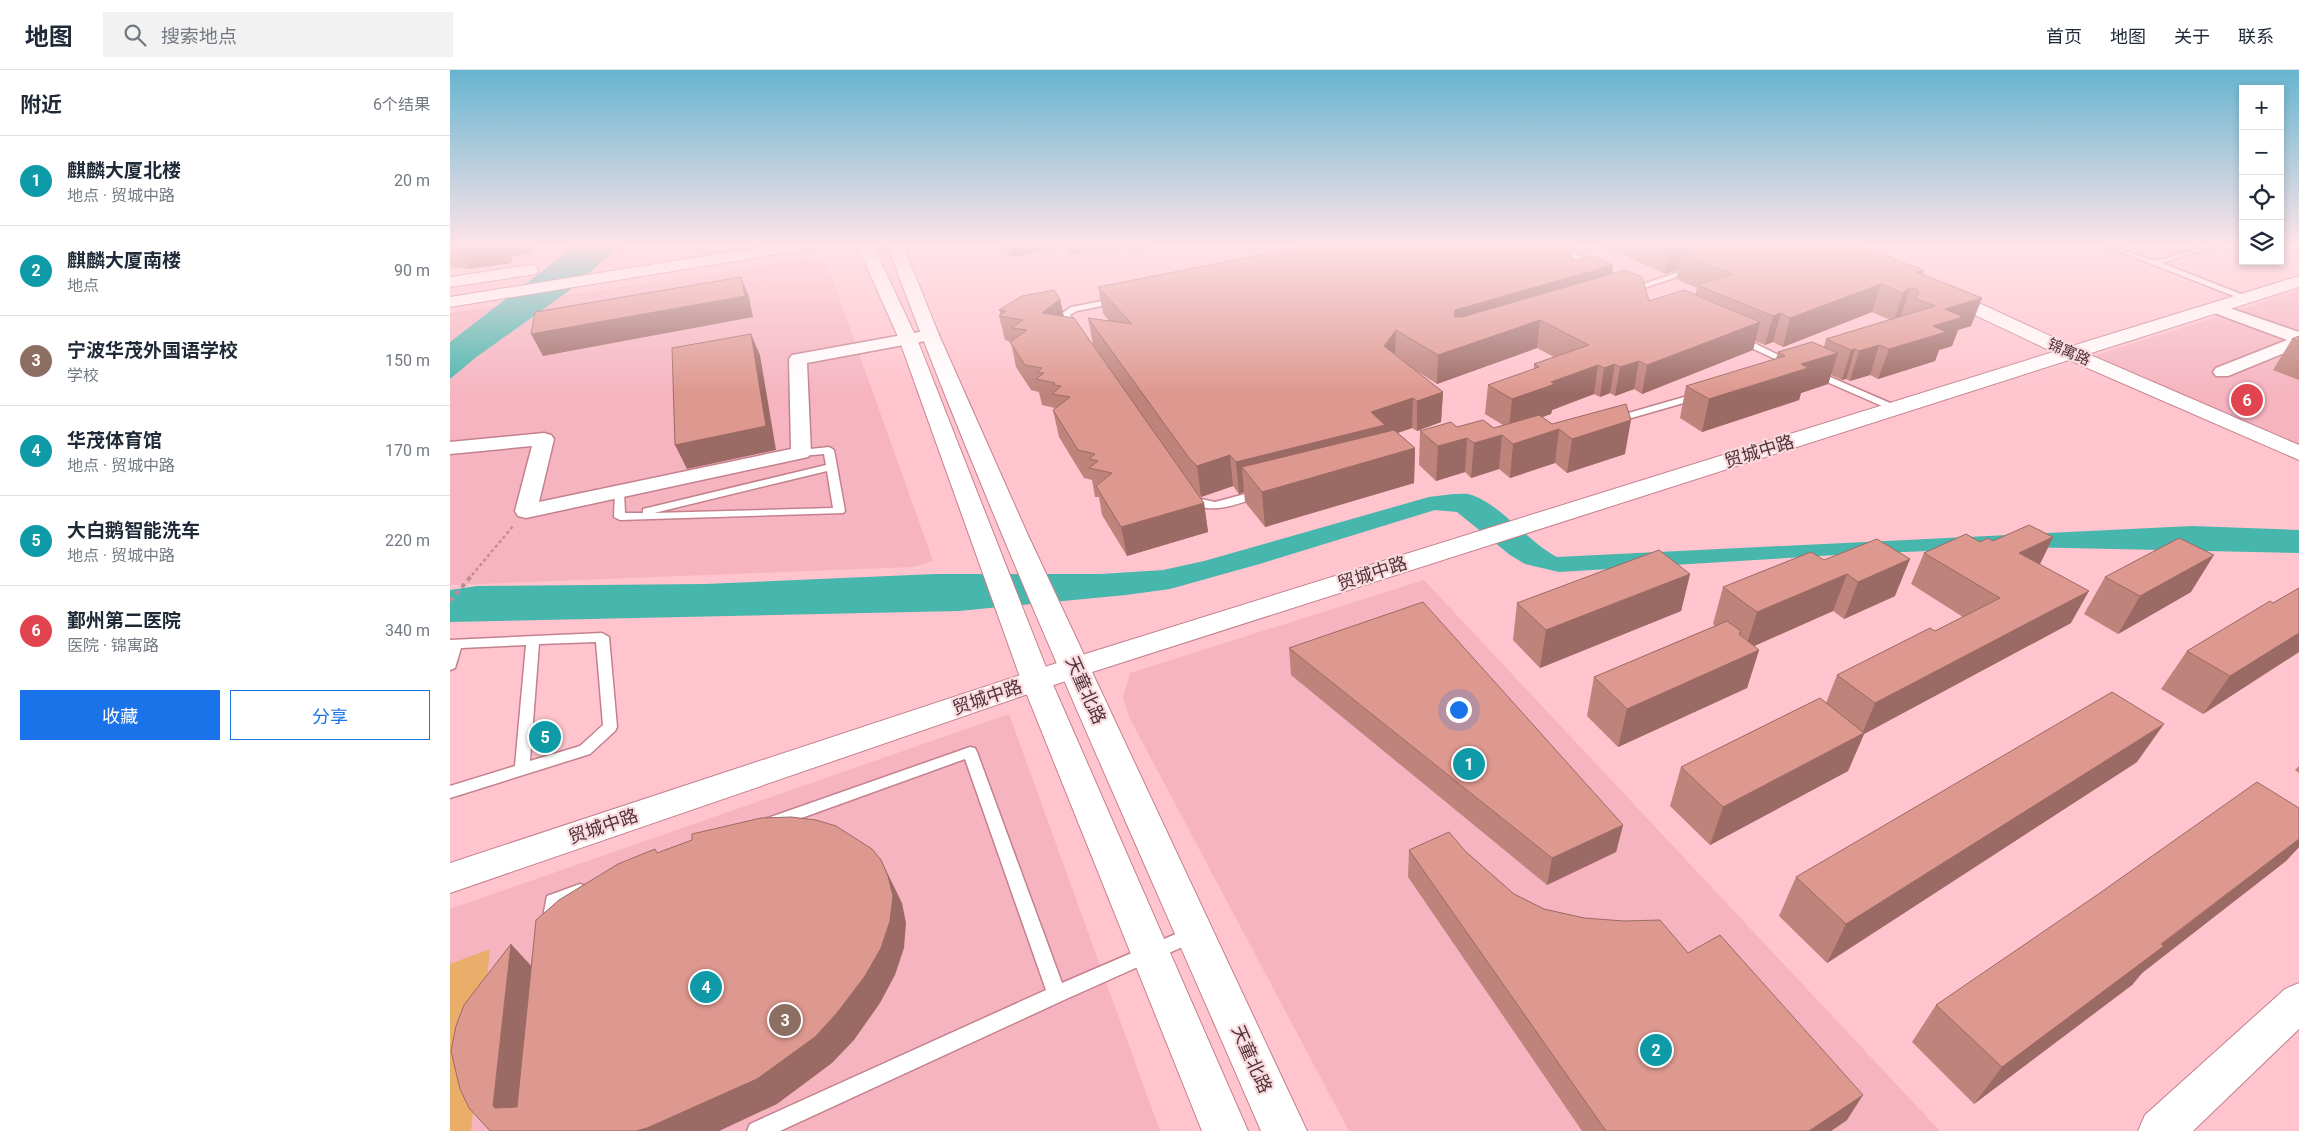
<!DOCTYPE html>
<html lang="zh">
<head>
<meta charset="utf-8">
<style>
  :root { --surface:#fff; --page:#f2f2f3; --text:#1f2937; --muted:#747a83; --line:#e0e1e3; --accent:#1a73e8 }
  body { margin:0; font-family:Roboto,"Noto Sans SC",sans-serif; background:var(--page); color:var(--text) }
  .controls { position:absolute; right:15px; top:15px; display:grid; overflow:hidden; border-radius:0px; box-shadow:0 2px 8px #0003 }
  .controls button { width:45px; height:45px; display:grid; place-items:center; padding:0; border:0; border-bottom:1px solid var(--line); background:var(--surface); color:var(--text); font:25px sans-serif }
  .you { position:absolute; left:1008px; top:639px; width:18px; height:18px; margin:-12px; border:4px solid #fff; border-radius:50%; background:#1a73e8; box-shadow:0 0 0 8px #1a73e833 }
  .badge { display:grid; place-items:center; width:32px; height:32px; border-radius:50%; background:var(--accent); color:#fff; font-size:16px; font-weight:700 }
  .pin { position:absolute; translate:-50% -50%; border:2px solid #fff; box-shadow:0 1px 5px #0006 }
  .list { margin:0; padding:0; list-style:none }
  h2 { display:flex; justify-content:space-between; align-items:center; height:65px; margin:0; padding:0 20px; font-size:21px }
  h2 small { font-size:16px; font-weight:400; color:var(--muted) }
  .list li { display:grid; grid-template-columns:32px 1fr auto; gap:15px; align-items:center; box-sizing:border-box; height:90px; padding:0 20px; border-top:1px solid var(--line) }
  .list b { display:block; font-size:19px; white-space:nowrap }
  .list p { margin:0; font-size:16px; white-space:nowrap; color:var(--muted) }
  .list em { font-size:16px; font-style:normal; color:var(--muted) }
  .actions { display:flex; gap:10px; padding:15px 20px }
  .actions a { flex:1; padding:11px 0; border:1px solid var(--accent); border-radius:0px; text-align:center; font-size:18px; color:var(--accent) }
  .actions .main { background:var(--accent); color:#fff }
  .icon { flex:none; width:28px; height:28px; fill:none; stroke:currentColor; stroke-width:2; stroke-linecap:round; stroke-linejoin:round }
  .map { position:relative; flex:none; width:1849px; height:1061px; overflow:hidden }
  header { display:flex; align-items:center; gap:30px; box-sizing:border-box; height:70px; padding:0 25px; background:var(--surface); border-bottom:1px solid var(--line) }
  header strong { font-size:24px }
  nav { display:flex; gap:28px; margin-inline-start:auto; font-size:18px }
  .search { width:350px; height:45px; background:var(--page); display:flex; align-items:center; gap:12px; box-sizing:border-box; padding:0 18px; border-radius:0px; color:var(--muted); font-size:19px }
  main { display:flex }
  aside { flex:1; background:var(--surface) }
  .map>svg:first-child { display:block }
</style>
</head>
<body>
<header>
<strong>地图</strong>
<div class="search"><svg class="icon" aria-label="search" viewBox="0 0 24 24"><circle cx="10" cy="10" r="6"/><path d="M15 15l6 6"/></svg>搜索地点</div>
<nav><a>首页</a><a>地图</a><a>关于</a><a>联系</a></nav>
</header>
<main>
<aside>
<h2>附近<small>6个结果</small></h2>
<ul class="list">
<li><span class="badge" style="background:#0f9aa8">1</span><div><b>麒麟大厦北楼</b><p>地点 · 贸城中路</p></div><em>20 m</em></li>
<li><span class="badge" style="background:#0f9aa8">2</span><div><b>麒麟大厦南楼</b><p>地点</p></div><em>90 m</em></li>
<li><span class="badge" style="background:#8d6e63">3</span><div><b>宁波华茂外国语学校</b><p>学校</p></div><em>150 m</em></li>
<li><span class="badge" style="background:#0f9aa8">4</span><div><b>华茂体育馆</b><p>地点 · 贸城中路</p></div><em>170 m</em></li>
<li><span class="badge" style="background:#0f9aa8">5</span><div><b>大白鹅智能洗车</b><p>地点 · 贸城中路</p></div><em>220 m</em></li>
<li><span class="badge" style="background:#e0444e">6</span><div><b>鄞州第二医院</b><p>医院 · 锦寓路</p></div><em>340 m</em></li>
</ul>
<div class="actions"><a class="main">收藏</a><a>分享</a></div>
</aside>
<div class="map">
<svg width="1849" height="1061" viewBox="0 0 1849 1061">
  <rect width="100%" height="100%" fill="#ffc4ce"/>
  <!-- built -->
  <g fill="#f5b4c0">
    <polygon points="355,189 376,191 483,491 463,497 0,515 0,243"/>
    <polygon points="1849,221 1849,375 1643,286"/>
    <polygon points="974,510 1490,1061 899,1061 679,647 673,628 680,603"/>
    <polygon points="559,644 710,1061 0,1061 0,839"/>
  </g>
  <!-- green -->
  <polygon fill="#eaad6a" points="40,879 21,1061 0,1061 0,894"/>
  <!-- water -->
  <g fill="#47b6ac">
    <polygon points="126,175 171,175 120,220 25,288 0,309 0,272"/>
    <path d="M1003,424c6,0 14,-1 19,1 29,10 56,47 85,62l635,-31 107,4v23l-280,-6 -184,8 -276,17 -34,-8 -15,-9 -53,-43 -22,-2 -172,53 -93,26 -44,6 -167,16 -509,11v-32l27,-4 228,-2 230,-10h166l62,-4 41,-9 225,-64z"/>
  </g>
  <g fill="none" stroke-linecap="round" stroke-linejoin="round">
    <defs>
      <g id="lane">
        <polygon points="1106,175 1115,175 1138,192 1141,204 1135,204 1132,195"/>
        <path d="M1653,175c19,0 41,16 53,15 21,-1 39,-15 62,-15l-56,18 89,35 -7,2z"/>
        <polygon points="1241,198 1248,200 1182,222 1175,220"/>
        <polygon points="668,228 671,228 671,232 627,241 620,245 631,261 630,263 624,263 611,244 621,237"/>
        <polygon points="1286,267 1292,267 1345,293 1338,295 1286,271"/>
        <polygon points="1364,300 1447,336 1449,338 1444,341 1441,340 1361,305 1361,301"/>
        <polygon points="1248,323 1251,324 1251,328 1164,353 1159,350 1161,348"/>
        <path d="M379,377l5,3 11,61 -2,2 -223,7 -6,-3 1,-27h8l1,2 1,21h18v-4l183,-44 -2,-11 -23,2 -5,-3 5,-3zM377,401l6,37 -179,5z"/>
        <path d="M810,420l4,1 1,2 -1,2c-24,8 -60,25 -79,1l5,-3 11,6 14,3z"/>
        <path d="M152,563l7,4 8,90 -2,4 -25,23 -140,44v-12l65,-20 11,-121 -65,3 -6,20 -5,2v-30zM146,572l7,83 -23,21 -50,15 9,-117z"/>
        <polygon points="520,677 525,678 527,682 612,913 742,857 748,860 751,865 748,870 614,930 330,1061 297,1061 300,1054 596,920 515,689 321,759 315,757 313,753 315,749"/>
        <polygon points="130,814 136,816 138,821 136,826 111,835 107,857 101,860 95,857 92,852 97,826"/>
      </g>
      <g id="street">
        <polygon points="1765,233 1849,262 1849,277 1778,306 1766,306 1763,302 1766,298 1837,270 1759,241 1757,238 1759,235"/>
        <polygon points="480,260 486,261 489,265 486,269 357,293 361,383 358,387 76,448 68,446 65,441 82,376 0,384 0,372 94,363 101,365 104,369 89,432 341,379 339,289 342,285"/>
      </g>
      <g id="secondary">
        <polygon points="323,175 361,175 359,178 353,180 0,237 0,227"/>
        <polygon points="80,195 86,196 88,200 86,204 0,217 0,207"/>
        <polygon points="1849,206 1849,217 1638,284 1849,375 1849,390 1619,290 636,604 0,823 0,793 616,590 1603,282 1489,228 1486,224 1489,220 1501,220 1622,276"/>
        <polygon points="1849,913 1849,959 1743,1061 1688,1061 1695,1045 1835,919"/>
      </g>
      <g id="primary">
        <polygon points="407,175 423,175 467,269 601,610 798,1061 752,1061 571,610 449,269"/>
        <path d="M437,175h16l36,90 88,198 280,598h-46c-127,-294 -262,-586 -374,-886z"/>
      </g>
    </defs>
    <!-- lane casing -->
    <use href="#lane" stroke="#c4818d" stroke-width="3"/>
    <!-- street casing -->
    <use href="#street" stroke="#c4818d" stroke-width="3"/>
    <!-- secondary casing -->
    <use href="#secondary" stroke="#c4818d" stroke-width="2"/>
    <!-- primary casing -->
    <use href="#primary" stroke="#c4818d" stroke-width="2"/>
    <!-- path-far1 -->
    <polyline stroke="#bd8d95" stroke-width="2.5" stroke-dasharray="3 3" stroke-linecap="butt" points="22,505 64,455"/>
    <!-- path -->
    <polyline stroke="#bd8d95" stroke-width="4" stroke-dasharray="4.5 4.5" stroke-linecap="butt" points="0,531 23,504"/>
    <!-- lane -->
    <use href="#lane" fill="#fff" fill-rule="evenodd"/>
    <!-- street -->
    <use href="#street" fill="#fff" fill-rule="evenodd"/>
    <!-- secondary -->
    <use href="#secondary" fill="#fff" fill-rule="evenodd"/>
    <!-- primary -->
    <use href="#primary" fill="#fff" fill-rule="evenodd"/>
  </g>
  <!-- wall -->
  <g fill="#be837b">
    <polygon points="0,175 84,175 82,183 63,186 61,193 20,199 0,197"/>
    <polygon points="552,175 708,175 681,180 678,177 651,182 647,178 619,184 613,177 561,187"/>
    <polygon points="1152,175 1405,175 1444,189 1472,204 1532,228 1521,256 1508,260 1502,276 1489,280 1485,291 1428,309 1420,305 1400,311 1396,309 1392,310 1381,305 1378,314 1351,323 1349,330 1252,362 1230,348 1236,316 1326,289 1328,282 1374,277 1376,269 1440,250 1422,242 1333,277 1323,272 1315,275 1305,271 1303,280 1192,324 1184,319 1165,326 1160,323 1150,327 1144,324 1102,340 1101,344 1092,347 1102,354 1175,384 1117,403 1105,393 1060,408 1049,399 1021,408 1015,402 986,411 969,395 970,361 1007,357 1044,358 1053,355 1035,344 1038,315 1084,299 1084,294 1104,287 1087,278 987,314 962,298 993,322 991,352 967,361 962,358 948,363 965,378 964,413 815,457 795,432 794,422 789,424 783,416 751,427 749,425 754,433 758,462 677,486 652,445 649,427 645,427 642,410 634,408 609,367 603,340 605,339 605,338 592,335 589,322 581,320 566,297 561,272 555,270 549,246 551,245 549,240 610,229 614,247 670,314 643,275 638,248 659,251 653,243 648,217 1123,191 1163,195 1162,204 1199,231 1245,225 1247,218 1226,209 1228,200 1215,204"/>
    <polygon points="1849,266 1849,310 1823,300 1842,269"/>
    <polygon points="1603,467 1590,494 1621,553 1414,664 1398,701 1260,775 1220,736 1231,697 1376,633 1387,605 1485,561 1513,547 1461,514 1474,483 1530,472"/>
    <polygon points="1374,490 1445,526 1394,549 1383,541 1304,576 1309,580 1297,618 1168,677 1137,646 1144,607 1265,556 1263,554 1273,517"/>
    <polygon points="1240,504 1231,541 1090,598 1063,570 1067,533"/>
    <polygon points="1655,507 1741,522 1668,564 1634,544"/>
    <polygon points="1849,518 1849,582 1753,644 1711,619 1737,581 1823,533"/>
    <polygon points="839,578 1173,755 1166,782 1097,815 841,605"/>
    <polygon points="1687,692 1377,893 1329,846 1346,807"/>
    <polygon points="1849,696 1849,703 1845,700"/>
    <polygon points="1849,738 1849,777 1836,791 1692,903 1682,915 1524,1034 1462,972 1486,935"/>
    <polygon points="959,780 1015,781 1064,824 1094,839 1134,848 1238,883 1397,1050 1381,1061 1132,1061 958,807"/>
  </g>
  <!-- shaded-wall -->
  <g fill="#9b6a64">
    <polygon points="22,175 84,175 82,183 63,186 61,193 20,199 7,177"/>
    <polygon points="558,175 613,175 613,177 561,187"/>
    <polygon points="617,175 647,175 647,178 619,184"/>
    <polygon points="650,175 677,175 678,177 651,182"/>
    <polygon points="680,175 708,175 681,180"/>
    <polygon points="1230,175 1312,175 1231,183 1228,200 1215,204 1219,178"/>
    <polygon points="1163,195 1159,221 1003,274 1005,240"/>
    <polygon points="1474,200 1467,219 1466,202"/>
    <polygon points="291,207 299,227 303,247 93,286 81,264"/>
    <polygon points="1431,214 1422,242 1333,277 1340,248"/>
    <polygon points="1460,218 1451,246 1444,251 1453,223"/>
    <polygon points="1532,228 1521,256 1508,260 1502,276 1489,280 1485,291 1428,309 1439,279 1495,239"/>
    <polygon points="610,229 615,253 592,243"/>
    <polygon points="1331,243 1323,272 1315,275 1323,246"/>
    <polygon points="1090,250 1087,278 987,314 988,285"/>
    <polygon points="1310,252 1303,280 1192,324 1197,295"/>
    <polygon points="946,260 945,288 934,276"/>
    <polygon points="301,264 310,285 326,380 237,399 225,375"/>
    <polygon points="1429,275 1420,305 1400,311 1409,281"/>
    <polygon points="1405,279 1396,309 1392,310 1401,280"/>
    <polygon points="1388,283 1378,314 1351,323 1349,330 1252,362 1259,329 1351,294"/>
    <polygon points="1189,291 1184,319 1165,326 1170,297"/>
    <polygon points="1165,294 1160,323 1150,327 1154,298"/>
    <polygon points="1148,295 1144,324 1102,340 1101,344 1059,359 1062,329 1101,312"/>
    <polygon points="993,322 991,352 967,361 967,331"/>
    <polygon points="963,328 962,358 935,367 792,397 794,422 789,424 786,392 921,342"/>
    <polygon points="1181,350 1175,384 1117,403 1122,369"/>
    <polygon points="1109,359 1105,393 1060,408 1063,374"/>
    <polygon points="1052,365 1049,399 1021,408 1024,373"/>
    <polygon points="1017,368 1015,402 986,411 988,376"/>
    <polygon points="965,378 964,413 815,457 812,422"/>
    <polygon points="780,385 783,416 751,427 747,396"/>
    <polygon points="754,433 758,462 677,486 671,457"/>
    <polygon points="1603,467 1588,498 1569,483"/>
    <polygon points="1764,485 1741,522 1668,564 1690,526"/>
    <polygon points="1460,489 1445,526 1394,549 1408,512"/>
    <polygon points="1240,504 1231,541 1090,598 1096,560"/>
    <polygon points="1397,504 1383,541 1295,580 1307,542"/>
    <polygon points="1639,521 1621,553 1414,664 1398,701 1260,775 1273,737 1412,664 1425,633"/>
    <polygon points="1291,561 1282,592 1309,580 1297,618 1168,677 1177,639 1289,564"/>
    <polygon points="1849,563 1849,582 1753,644 1780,606"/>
    <polygon points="1714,654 1687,692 1377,893 1396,854"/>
    <polygon points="1173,755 1166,782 1097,815 1102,788"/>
    <polygon points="1849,769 1849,777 1836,791 1692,903 1682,915 1524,1034 1552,997"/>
    <polygon points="431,790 452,833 456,853 454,878 445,905 430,933 404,970 382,993 327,1034 269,1061 186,1061"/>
    <polygon points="61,874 86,901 72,1061 43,1036"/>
    <polygon points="1413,1025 1397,1050 1381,1061 1359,1061"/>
  </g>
  <!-- building -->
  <g fill="#dd988f" stroke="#9b6a64">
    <polygon points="0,175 22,175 7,177 0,176"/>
    <polygon points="861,175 1118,175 1119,176 1123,191 1142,186 1163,195 1005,240 1004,247 1012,247 1175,200 1192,207 1199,231 1234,220 1310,252 1197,295 1189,291 1170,297 1165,294 1154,298 1148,295 1101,312 1105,314 1062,329 1038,315 1089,297 1084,294 1139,275 1090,250 988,285 946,260 934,276 993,322 967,331 963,328 921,342 935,355 786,392 780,385 747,396 739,388 638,248 682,254 648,217"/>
    <polygon points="1212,175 1230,175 1219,178"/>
    <polygon points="1257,175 1405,175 1444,188 1442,189 1474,200 1466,202 1532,228 1495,239 1513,247 1483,256 1496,262 1439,279 1429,275 1409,281 1405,279 1401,280 1376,269 1485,236 1465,228 1469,224 1468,219 1460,218 1453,223 1431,214 1340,248 1331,243 1323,246 1247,215 1283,204 1231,183"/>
    <polygon points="291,207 295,226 81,264 85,242"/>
    <polygon points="604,220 610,229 592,243 624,248 754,433 671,457 646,416 662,403 639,398 648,391 639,389 645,384 628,380 603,340 620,327 602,324 611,316 603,315 605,313 586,309 594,303 587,302 592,298 575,295 560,272 577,260 562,258 573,250 549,246 556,241 549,240 572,226"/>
    <polygon points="301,264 316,356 225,375 222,278"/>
    <polygon points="1849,266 1849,271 1842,269"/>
    <polygon points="1362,272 1388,283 1351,294 1358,298 1259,329 1236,316 1335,286 1328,282"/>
    <polygon points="1176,334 1181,350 1122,369 1109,359 1063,374 1052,365 1024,373 1017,368 988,376 970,361 1001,352 1007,357 1033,350 1044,358 1089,345 1102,354"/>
    <polygon points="944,360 965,378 812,422 792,397"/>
    <polygon points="1579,455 1603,467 1569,483 1639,521 1425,633 1387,605 1480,558 1485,561 1550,528 1474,483 1516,464 1530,472 1538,468 1543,471"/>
    <polygon points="1729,468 1764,485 1690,526 1655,507"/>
    <polygon points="1427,469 1460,489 1408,512 1397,504 1307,542 1273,517 1361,482 1374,490"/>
    <polygon points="1209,480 1240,504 1096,560 1067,533"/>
    <polygon points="1849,518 1849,563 1780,606 1737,581 1820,531 1823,533"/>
    <polygon points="973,532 1173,755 1102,788 839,578"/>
    <polygon points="1277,551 1291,561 1289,564 1309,580 1177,639 1144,607"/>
    <polygon points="1662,622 1714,654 1396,854 1346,807"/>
    <polygon points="1370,628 1414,663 1273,737 1231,697"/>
    <polygon points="1807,712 1849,738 1849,769 1711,874 1714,876 1552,997 1486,935 1647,825"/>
    <polygon points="341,747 366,750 386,756 422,779 431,790 438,806 443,826 440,851 431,878 415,906 387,943 365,967 307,1009 197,1058 186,1061 40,1061 19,1038 10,1019 1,981 6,956 14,935 61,874 43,1036 45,1038 67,1037 86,850 109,830 168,794 205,779 207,783 242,770 242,764 311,748"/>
    <polygon points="999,762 1015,781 1064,824 1094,839 1134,848 1174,851 1210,850 1238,883 1270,865 1413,1025 1359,1061 1156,1061 959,780"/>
  </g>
  <!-- sky -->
  <linearGradient id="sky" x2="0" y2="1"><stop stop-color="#67b5d0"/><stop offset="0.54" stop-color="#ffe4e9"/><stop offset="1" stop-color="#ffe4e9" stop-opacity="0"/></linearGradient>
  <rect width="1849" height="324" fill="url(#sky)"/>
  <g text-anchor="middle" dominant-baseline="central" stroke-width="4.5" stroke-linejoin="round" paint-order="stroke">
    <!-- far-street labels -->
    <g font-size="15" fill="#513439" stroke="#f9dadf">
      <text transform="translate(1619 282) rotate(24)">锦寓路</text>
    </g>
    <!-- street labels -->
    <g font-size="18" fill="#513439" stroke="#f9dadf">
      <text transform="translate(1309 381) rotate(-17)">贸城中路</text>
      <text transform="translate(922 503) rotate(-18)">贸城中路</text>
      <text transform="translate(636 620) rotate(66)">天童北路</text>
      <text transform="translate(537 627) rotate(-19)">贸城中路</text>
      <text transform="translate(153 756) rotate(-19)">贸城中路</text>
      <text transform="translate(802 989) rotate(66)">天童北路</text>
    </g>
  </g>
</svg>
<div class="controls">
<button>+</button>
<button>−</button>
<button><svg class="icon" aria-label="locate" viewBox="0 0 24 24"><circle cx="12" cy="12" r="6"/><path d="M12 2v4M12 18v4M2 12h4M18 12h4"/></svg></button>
<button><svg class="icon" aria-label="layers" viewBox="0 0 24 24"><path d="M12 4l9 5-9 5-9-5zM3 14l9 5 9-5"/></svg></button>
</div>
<div class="you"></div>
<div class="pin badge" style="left:1019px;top:694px;background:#0f9aa8">1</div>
<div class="pin badge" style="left:1206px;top:980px;background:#0f9aa8">2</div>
<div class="pin badge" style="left:335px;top:950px;background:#8d6e63">3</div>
<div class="pin badge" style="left:256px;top:917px;background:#0f9aa8">4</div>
<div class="pin badge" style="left:95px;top:667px;background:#0f9aa8">5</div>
<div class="pin badge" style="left:1797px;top:330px;background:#e0444e">6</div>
</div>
</main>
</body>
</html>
